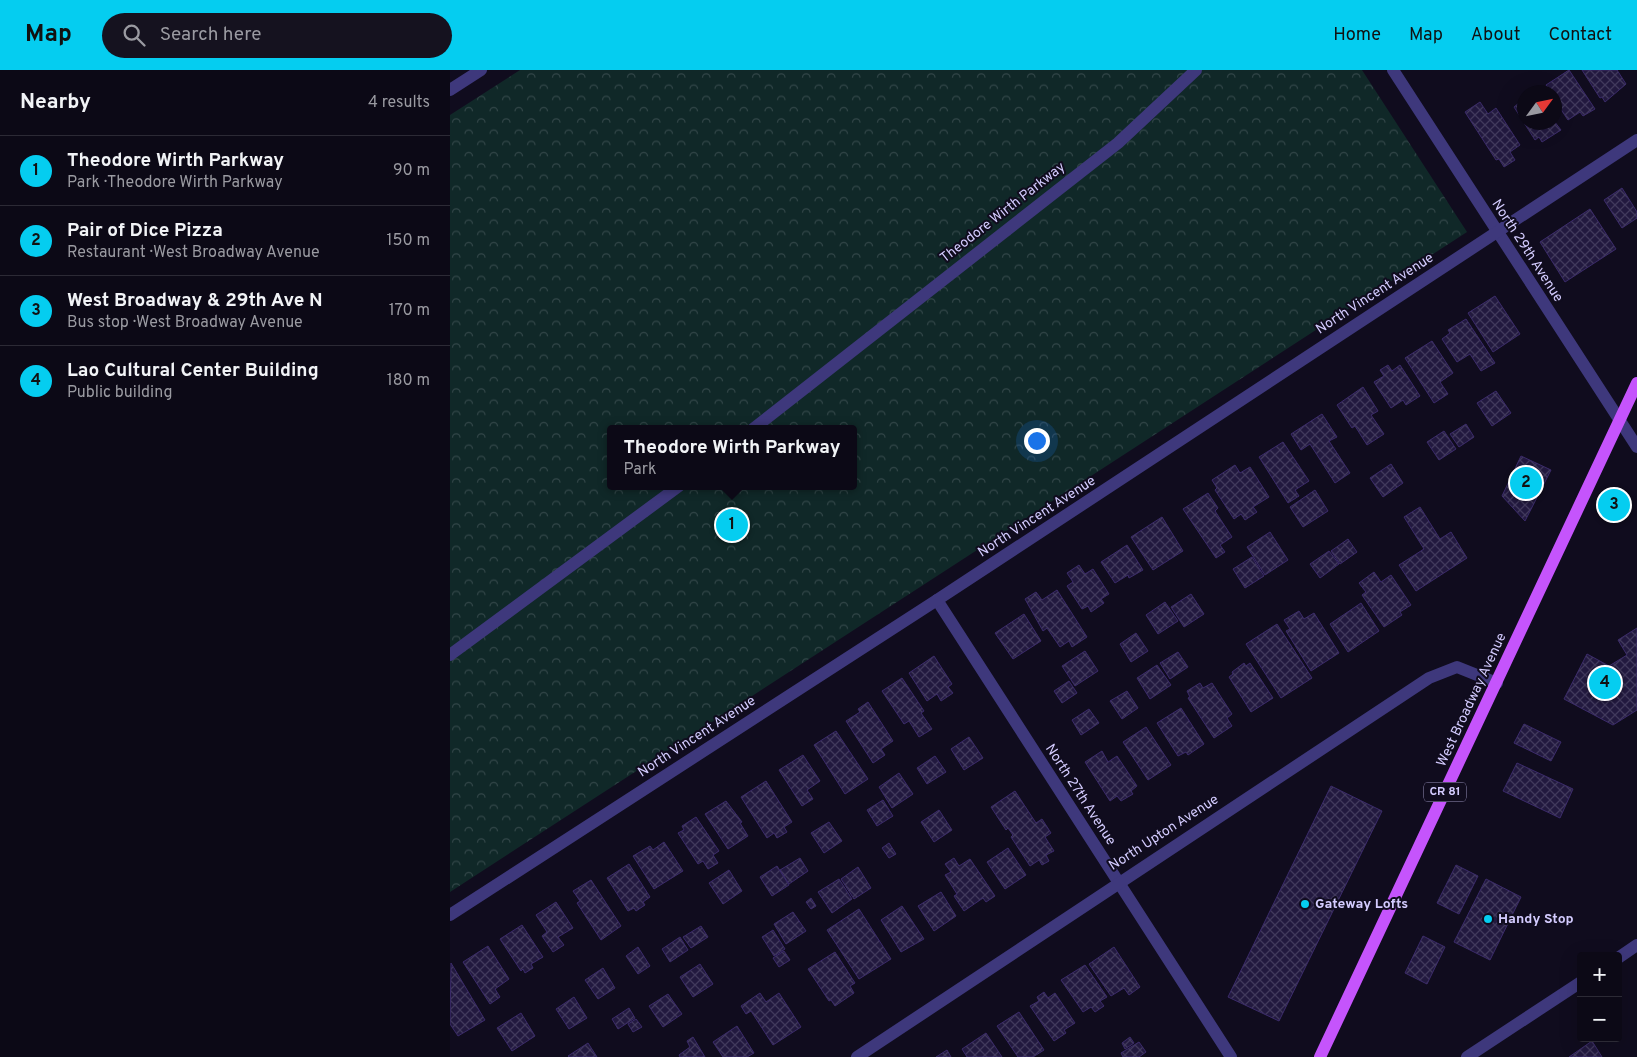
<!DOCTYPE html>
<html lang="en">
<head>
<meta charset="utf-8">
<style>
  :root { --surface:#0c0916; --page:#15121f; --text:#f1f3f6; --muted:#9a9aa1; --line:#2c2a35; --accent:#05cdf0 }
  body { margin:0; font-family:Overpass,sans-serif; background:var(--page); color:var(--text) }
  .controls { position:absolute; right:15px; bottom:15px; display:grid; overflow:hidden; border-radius:5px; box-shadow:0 5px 20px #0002 }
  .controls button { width:45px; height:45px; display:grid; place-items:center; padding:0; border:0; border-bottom:1px solid var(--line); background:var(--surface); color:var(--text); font:25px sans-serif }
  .compass { position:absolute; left:1067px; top:15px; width:45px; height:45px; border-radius:50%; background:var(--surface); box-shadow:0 5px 20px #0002; rotate:57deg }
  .you { position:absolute; left:586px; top:370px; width:18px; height:18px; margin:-12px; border:4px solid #fff; border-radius:50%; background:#1a73e8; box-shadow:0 0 0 8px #1a73e833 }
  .badge { display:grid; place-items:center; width:32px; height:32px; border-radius:50%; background:var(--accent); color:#111; font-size:16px; font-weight:700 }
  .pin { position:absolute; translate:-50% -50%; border:2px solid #fff; box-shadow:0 1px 5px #0006 }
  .popup { position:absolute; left:157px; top:355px; width:250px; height:65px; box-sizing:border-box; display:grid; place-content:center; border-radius:5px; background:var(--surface); filter:drop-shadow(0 1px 4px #0005); font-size:16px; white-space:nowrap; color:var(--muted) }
  .popup b { font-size:19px; color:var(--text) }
  .popup::after { content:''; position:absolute; left:50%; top:100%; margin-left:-10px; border:10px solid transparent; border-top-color:var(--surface) }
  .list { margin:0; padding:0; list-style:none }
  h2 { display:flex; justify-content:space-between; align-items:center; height:65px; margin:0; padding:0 20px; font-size:21px }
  h2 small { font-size:16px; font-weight:400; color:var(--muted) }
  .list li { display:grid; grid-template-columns:32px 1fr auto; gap:15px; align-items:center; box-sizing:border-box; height:70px; padding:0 20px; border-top:1px solid var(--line) }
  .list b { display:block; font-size:19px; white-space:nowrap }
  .list p { margin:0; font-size:16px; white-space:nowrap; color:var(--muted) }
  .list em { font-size:16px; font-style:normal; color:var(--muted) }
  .icon { flex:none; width:28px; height:28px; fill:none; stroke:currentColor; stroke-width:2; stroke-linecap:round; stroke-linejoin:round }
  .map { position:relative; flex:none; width:1187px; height:987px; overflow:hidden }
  header { display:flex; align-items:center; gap:30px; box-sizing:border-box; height:70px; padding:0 25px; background:var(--accent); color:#111 }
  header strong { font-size:24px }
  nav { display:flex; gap:28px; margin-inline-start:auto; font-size:18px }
  .search { width:350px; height:45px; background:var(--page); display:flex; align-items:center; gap:12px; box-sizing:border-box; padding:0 18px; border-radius:28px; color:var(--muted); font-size:19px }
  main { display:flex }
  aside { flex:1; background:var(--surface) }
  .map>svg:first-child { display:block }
</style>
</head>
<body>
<header>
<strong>Map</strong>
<div class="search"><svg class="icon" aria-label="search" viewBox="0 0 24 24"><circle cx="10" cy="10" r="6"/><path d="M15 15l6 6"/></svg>Search here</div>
<nav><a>Home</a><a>Map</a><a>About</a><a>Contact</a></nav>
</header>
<main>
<aside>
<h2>Nearby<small>4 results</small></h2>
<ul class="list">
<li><span class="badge">1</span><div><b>Theodore Wirth Parkway</b><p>Park · Theodore Wirth Parkway</p></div><em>90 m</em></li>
<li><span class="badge">2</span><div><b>Pair of Dice Pizza</b><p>Restaurant · West Broadway Avenue</p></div><em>150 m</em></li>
<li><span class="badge">3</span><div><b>West Broadway &amp; 29th Ave N</b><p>Bus stop · West Broadway Avenue</p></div><em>170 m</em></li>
<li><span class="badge">4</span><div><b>Lao Cultural Center Building</b><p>Public building</p></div><em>180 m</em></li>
</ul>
</aside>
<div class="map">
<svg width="1187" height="987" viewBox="0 0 1187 987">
  <defs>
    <pattern id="forest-crowns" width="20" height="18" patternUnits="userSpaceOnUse" patternTransform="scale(1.25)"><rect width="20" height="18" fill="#102828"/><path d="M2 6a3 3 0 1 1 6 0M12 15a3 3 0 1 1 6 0" fill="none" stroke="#324648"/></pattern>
    <pattern id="building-cross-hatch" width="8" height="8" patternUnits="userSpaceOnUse" patternTransform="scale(1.25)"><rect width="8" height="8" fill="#22193f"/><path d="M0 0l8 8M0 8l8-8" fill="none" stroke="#41395c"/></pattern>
  </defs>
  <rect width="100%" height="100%" fill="#100c1e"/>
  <!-- forest -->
  <path fill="url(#forest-crowns)" fill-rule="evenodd" d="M70,0h842l105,162 -1017,660v-777zM161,359h242v57h-242z"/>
  <!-- building -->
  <g fill="url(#building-cross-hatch)" stroke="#3b2b6a">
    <polygon points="1119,0 1145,39 1133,46 1130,42 1118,50 1104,29 1104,22 1101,22 1096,15"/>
    <polygon points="1132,0 1167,0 1176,14 1155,32 1152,27 1150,28"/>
    <polygon points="1074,29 1074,52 1104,51 1111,60 1092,72 1089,67 1085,70 1064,37"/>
    <polygon points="1030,32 1038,44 1046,38 1070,75 1060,82 1065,90 1054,97 1049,89 1046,90 1015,42"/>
    <polygon points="1172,118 1187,142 1187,148 1172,158 1154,130"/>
    <polygon points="1140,139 1166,179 1115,212 1090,172"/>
    <polygon points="1045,226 1070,264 1043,282 1018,243"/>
    <polygon points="1016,249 1045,293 1031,301 1020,284 1007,292 992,269 1000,263 998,260"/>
    <polygon points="982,271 1003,303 990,312 998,324 984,333 955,288"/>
    <polygon points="938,295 942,301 950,295 970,326 956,335 953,330 941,338 924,312 934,306 930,300"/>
    <polygon points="913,317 928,341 921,345 934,364 917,375 905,356 902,358 887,335"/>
    <polygon points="1046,321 1061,343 1042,356 1027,333"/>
    <polygon points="872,344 887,367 879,371 900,403 885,413 860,374 851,380 841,364"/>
    <polygon points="1016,354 1024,367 1009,377 1000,364"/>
    <polygon points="994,361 1006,379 989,390 977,372"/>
    <polygon points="833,372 859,411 845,420 849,426 838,433 809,387"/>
    <polygon points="1071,386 1101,400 1075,451 1052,426"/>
    <polygon points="941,394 953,413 933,427 920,408"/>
    <polygon points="785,395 790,403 800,397 819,427 803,437 807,442 795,450 791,444 784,449 765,420 767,418 762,410"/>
    <polygon points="865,420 878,441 853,457 840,437"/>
    <polygon points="758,423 768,438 765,441 782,467 770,475 775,482 766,488 733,439"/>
    <polygon points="970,437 990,469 1001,462 1017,488 966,521 949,495 974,479 954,447"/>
    <polygon points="712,447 733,481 703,500 681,467"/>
    <polygon points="820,462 838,490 815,505 797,477"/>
    <polygon points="898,469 907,482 890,494 881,481"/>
    <polygon points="677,475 693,500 679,508 678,505 665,513 651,492"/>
    <polygon points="879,481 889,494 870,508 860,494"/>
    <polygon points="802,487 814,506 795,518 783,499"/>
    <polygon points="629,495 635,504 643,499 659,524 651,529 654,533 641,542 638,536 632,539 617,516 623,512 617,503"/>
    <polygon points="924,502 931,512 941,505 961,535 950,542 952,545 934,557 912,525 916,522 909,513"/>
    <polygon points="607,520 637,567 622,577 619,571 610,577 597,558 593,561 575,529 586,522 592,530"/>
    <polygon points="741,524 754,544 734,557 721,537"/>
    <polygon points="715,532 728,551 708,564 696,545"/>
    <polygon points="911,533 929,561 898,582 880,554"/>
    <polygon points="849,541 854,549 864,543 889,583 861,601 836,561 840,559 834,550"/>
    <polygon points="574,544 591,571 563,589 545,563"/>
    <polygon points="827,554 862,608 831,628 796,574"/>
    <polygon points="1187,558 1187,640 1163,655 1114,629 1137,584 1159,596 1177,585 1168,570"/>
    <polygon points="686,563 698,581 681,592 670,574"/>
    <polygon points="635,581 648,601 625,616 612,596"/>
    <polygon points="728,582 738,597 720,609 710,593"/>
    <polygon points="484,586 502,614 498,617 503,623 491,631 487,624 477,631 459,603"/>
    <polygon points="794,593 796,596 800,593 823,628 801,642 779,607 783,604 782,602"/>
    <polygon points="707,595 721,615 700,629 687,608"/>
    <polygon points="452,608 474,641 471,643 482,659 469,667 459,651 454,654 432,621"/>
    <polygon points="619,611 627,623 612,633 604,621"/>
    <polygon points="750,613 753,618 762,613 782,644 777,648 782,656 764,668 738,628 740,627 737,621"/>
    <polygon points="677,621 688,638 672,649 660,631"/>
    <polygon points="418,632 443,671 431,679 435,685 423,693 396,651 410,642 408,639"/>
    <polygon points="731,638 754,674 738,685 736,682 728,686 707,653"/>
    <polygon points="639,639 649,653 631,665 622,650"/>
    <polygon points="1074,654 1111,672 1101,691 1064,673"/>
    <polygon points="696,657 721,695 698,710 673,672"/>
    <polygon points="386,661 418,709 395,724 364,675"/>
    <polygon points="519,667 533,688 514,700 501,679"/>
    <polygon points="652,681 658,692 667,686 687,716 681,721 683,724 671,731 667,726 660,731 635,692"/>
    <polygon points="353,685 370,711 357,720 363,729 352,736 329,700"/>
    <polygon points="485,686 496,702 477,714 467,698"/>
    <polygon points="1067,693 1123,719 1110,748 1053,721"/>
    <polygon points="449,703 463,724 442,738 429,717"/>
    <polygon points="316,711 342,752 334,757 337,762 327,768 324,763 317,768 291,727"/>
    <polygon points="881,716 932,741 829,951 778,927"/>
    <polygon points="565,721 586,753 592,749 601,763 595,767 604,781 596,785 599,791 592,795 589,790 580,796 561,767 563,765 558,758 556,760 541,737"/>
    <polygon points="433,730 443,746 427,756 417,740"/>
    <polygon points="276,731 292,752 290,753 298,766 278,779 255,744"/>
    <polygon points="489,740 502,760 484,772 471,752"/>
    <polygon points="246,747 269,781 263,785 268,793 258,799 253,791 248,794 228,763 234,760 232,756"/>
    <polygon points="379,752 392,771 374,783 361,763"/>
    <polygon points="214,772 233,801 204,819 183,786 200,776 203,780"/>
    <polygon points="439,773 446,784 439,788 432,778"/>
    <polygon points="558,778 576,805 555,819 537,792"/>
    <polygon points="350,788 358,801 339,814 330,800"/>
    <polygon points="504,788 509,796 520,789 545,826 536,832 533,828 514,841 504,826 507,824 495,805 501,802 495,794"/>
    <polygon points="179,794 200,827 193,832 195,835 186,841 184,838 178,841 157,808"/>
    <polygon points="1006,795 1028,806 1009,844 987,833"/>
    <polygon points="327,796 339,815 322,826 310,807"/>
    <polygon points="408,797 421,818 404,829 391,809"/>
    <polygon points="279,800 292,821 273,834 259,813"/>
    <polygon points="389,809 402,829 382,843 368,822"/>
    <polygon points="1036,809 1071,827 1040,890 1004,872"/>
    <polygon points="141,810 171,856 151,870 127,833 130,831 123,821"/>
    <polygon points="491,822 506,846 484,861 468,836"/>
    <polygon points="361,828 366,836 361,839 356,832"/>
    <polygon points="106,832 123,858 108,867 114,875 103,882 92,866 97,862 86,845"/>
    <polygon points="452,836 474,869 451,882 431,850"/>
    <polygon points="409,839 441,889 409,909 377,860"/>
    <polygon points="343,842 356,861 336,874 324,854"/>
    <polygon points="72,855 93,887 81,894 83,898 75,903 73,899 71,901 50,869"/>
    <polygon points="251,856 258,867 241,878 233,867"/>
    <polygon points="323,860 335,879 324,886 312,867"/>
    <polygon points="973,866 995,877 977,914 955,903"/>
    <polygon points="230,867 238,880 220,892 212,879"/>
    <polygon points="38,876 59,909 45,919 50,927 40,934 13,892"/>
    <polygon points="188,877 200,896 188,904 176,886"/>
    <polygon points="664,877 690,917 679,925 674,918 661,926 639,894"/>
    <polygon points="334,881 340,890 329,897 323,888"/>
    <polygon points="385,882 405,913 400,916 404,923 385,936 381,930 379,931 358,899"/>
    <polygon points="1,893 35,950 8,966 0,954"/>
    <polygon points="250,894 263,914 243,927 230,907"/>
    <polygon points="635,895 657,927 650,931 654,936 645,942 641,937 633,942 611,910"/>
    <polygon points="153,898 165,918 148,929 135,910"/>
    <polygon points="594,922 598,928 605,923 625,953 614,960 616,963 604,971 580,936 589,931 587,927"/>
    <polygon points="310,923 316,932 329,923 351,957 323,975 301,941 296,944 291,936"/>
    <polygon points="218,924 232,944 213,957 199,936"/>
    <polygon points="124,927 137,948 119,959 106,939"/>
    <polygon points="179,938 185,948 168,959 162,949"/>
    <polygon points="569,942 594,980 583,987 568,987 547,956"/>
    <polygon points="71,943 85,966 62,981 47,958"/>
    <polygon points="186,949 192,957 183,962 178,954"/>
    <polygon points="287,956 304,983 297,987 273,987 263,972"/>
    <polygon points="536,963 552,987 517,987 512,979"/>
    <polygon points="243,967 255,987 230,987 229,985 240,977 237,971"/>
    <polygon points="680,967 684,973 675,979 672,973"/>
    <polygon points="1142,971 1152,987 1119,987"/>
    <polygon points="689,972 696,982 689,987 673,987 671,983"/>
    <polygon points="138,973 147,987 119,987 118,986"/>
    <polygon points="497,980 501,987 486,987"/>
  </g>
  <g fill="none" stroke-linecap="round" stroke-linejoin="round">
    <!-- minor -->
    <g stroke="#3e387c" stroke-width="12">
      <polyline points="943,0 1187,377"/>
      <polyline points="0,20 31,0"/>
      <polyline points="487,530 781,987"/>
      <polyline points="0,845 487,530 1187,70"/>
      <polyline points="1168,888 1187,875"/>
      <polyline points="407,987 979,608 1007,597 1047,613"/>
      <polyline points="1017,987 1131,912"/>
    </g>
    <!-- tertiary -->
    <g stroke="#3e387c" stroke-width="12">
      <polyline points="303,359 668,73 746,0"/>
      <polyline points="0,585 229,416"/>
    </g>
    <!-- primary -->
    <polyline stroke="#c554fc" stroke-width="12" points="870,987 1187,313"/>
  </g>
  <!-- markers -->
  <g fill="#05cdf0" stroke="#100c1e" stroke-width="2">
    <circle cx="855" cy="834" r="5"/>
    <circle cx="1038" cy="849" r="5"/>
  </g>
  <g text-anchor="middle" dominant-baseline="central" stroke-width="4" stroke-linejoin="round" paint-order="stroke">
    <!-- shield labels -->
    <rect fill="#100c1e" stroke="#9892bb" stroke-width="1" x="974" y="712.5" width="42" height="19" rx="4"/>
    <g font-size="12" font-weight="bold" fill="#d3cbfe">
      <text x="995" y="722">CR 81</text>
    </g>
    <!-- street labels -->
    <g font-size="14" fill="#d3cbfe" stroke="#100c1e">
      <text transform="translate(553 143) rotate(-38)">Theodore Wirth Parkway</text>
      <text transform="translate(1077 181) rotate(57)">North 29th Avenue</text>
      <text transform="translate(925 224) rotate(-33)">North Vincent Avenue</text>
      <text transform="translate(587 447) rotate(-33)">North Vincent Avenue</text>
      <text transform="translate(1022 630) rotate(-65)">West Broadway Avenue</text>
      <text transform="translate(247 667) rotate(-33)">North Vincent Avenue</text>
      <text transform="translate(630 725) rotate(57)">North 27th Avenue</text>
      <text transform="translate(714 763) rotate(-33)">North Upton Avenue</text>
    </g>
    <!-- poi labels -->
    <g font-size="14" font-weight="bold" fill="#d3cbfe" stroke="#100c1e" text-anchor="start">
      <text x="865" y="834">Gateway Lofts</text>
      <text x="1048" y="849">Handy Stop</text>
    </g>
  </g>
</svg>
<div class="controls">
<button>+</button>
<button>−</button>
</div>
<svg class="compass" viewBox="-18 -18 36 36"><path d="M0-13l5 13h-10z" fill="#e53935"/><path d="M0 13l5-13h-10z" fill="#9a9aa1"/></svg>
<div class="you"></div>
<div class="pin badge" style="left:282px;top:455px">1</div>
<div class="popup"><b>Theodore Wirth Parkway</b>Park</div>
<div class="pin badge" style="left:1076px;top:413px">2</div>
<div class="pin badge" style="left:1164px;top:435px">3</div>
<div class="pin badge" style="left:1155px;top:613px">4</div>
</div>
</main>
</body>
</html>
